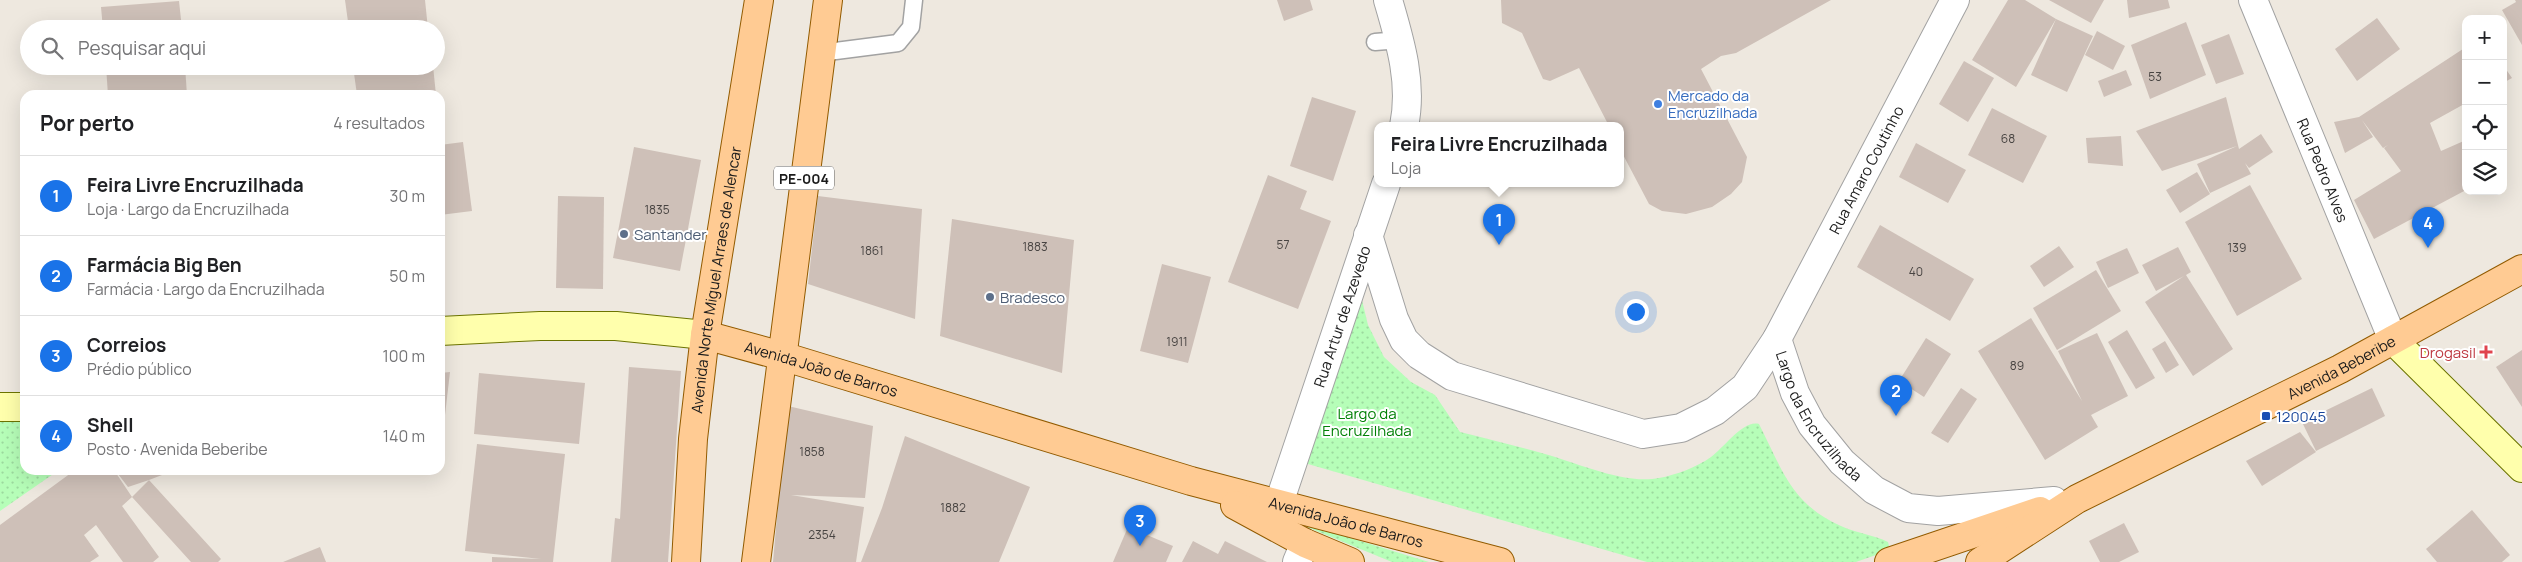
<!DOCTYPE html>
<html lang="pt">
<head>
<meta charset="utf-8">
<style>
  :root { --surface:#fff; --page:#f2f2f2; --text:#202124; --muted:#757577; --line:#e0e0e0; --accent:#1a73e8 }
  body { margin:0; font-family:Manrope,sans-serif; background:var(--page); color:var(--text) }
  .controls { position:absolute; right:15px; top:15px; display:grid; overflow:hidden; border-radius:10px; box-shadow:0 5px 20px #0002 }
  .controls button { width:45px; height:45px; display:grid; place-items:center; padding:0; border:0; border-bottom:1px solid var(--line); background:var(--surface); color:var(--text); font:25px sans-serif }
  .you { position:absolute; left:1635px; top:311px; width:18px; height:18px; margin:-12px; border:4px solid #fff; border-radius:50%; background:#1a73e8; box-shadow:0 0 0 8px #1a73e833 }
  .badge { display:grid; place-items:center; width:32px; height:32px; border-radius:50%; background:var(--accent); color:#fff; font-size:16px; font-weight:700 }
  .pin { position:absolute; translate:-50% -41px; filter:drop-shadow(0 1px 2px #0008) }
  .pin::after { content:''; position:absolute; top:26px; width:18px; height:15px; background:inherit; clip-path:polygon(0 0,100% 0,50% 100%) }
  .popup { position:absolute; left:1374px; top:122px; width:250px; height:65px; box-sizing:border-box; display:grid; place-content:center; border-radius:10px; background:var(--surface); filter:drop-shadow(0 1px 4px #0005); font-size:16px; white-space:nowrap; color:var(--muted) }
  .popup b { font-size:19px; color:var(--text) }
  .popup::after { content:''; position:absolute; left:50%; top:100%; margin-left:-10px; border:10px solid transparent; border-top-color:var(--surface) }
  .list { margin:0; padding:0; list-style:none }
  h2 { display:flex; justify-content:space-between; align-items:center; height:65px; margin:0; padding:0 20px; font-size:21px }
  h2 small { font-size:16px; font-weight:400; color:var(--muted) }
  .list li { display:grid; grid-template-columns:32px 1fr auto; gap:15px; align-items:center; box-sizing:border-box; height:80px; padding:0 20px; border-top:1px solid var(--line) }
  .list b { display:block; font-size:19px; white-space:nowrap }
  .list p { margin:0; font-size:16px; white-space:nowrap; color:var(--muted) }
  .list em { font-size:16px; font-style:normal; color:var(--muted) }
  .icon { flex:none; width:28px; height:28px; fill:none; stroke:currentColor; stroke-width:2; stroke-linecap:round; stroke-linejoin:round }
  .map { position:relative; flex:none; width:2522px; height:562px; overflow:hidden }
  .search { position:absolute; background:var(--surface); box-shadow:0 5px 20px #0002; left:20px; top:20px; width:425px; height:55px; display:flex; align-items:center; gap:12px; box-sizing:border-box; padding:0 18px; border-radius:28px; color:var(--muted); font-size:19px }
  .panel { position:absolute; background:var(--surface); box-shadow:0 5px 20px #0002; left:20px; top:90px; width:425px; height:385px; border-radius:15px }
  .map>svg:first-child { display:block }
</style>
</head>
<body>
<div class="map">
<svg width="2522" height="562" viewBox="0 0 2522 562">
  <defs>
    <pattern id="park-dots" width="8" height="8" patternUnits="userSpaceOnUse" patternTransform="scale(1.25)"><rect width="8" height="8" fill="#b6feb8"/><path d="M2 2h.1M6 6h.1" fill="none" stroke="#9cd99e" stroke-width="1.8" stroke-linecap="round"/></pattern>
  </defs>
  <rect width="100%" height="100%" fill="#eee8df"/>
  <!-- park -->
  <g fill="url(#park-dots)">
    <path d="M1360,292l8,33 16,32 27,25 24,13 25,37c28,7 57,14 85,22 32,9 81,31 114,24 17,-3 38,-11 52,-21 13,-9 32,-37 48,-33 23,45 32,80 82,102 15,7 33,9 47,16l2,8 -34,12h-209l-346,-100z"/>
    <polygon points="25,409 25,470 59,470 0,511 0,410"/>
    <polygon points="1285,518 1429,562 1392,562"/>
  </g>
  <!-- building -->
  <g fill="#cec0b8">
    <polygon points="345,0 425,0 428,29 349,29"/>
    <polygon points="1277,0 1310,0 1313,10 1284,21"/>
    <polygon points="1501,0 1831,0 1736,53 1721,56 1701,69 1747,157 1742,182 1731,194 1712,207 1686,214 1662,211 1649,204 1620,149 1620,126 1609,126 1579,68 1550,81 1543,79 1522,33 1502,23"/>
    <polygon points="2008,0 2025,0 2056,19 2093,36 2067,92 2031,75 2056,19 2016,87 1972,60"/>
    <polygon points="2049,0 2104,0 2091,23"/>
    <polygon points="2127,0 2168,0 2170,8 2129,18"/>
    <polygon points="2515,0 2522,0 2522,45 2502,10 2516,2"/>
    <polygon points="179,1 182,29 103,29 101,7"/>
    <polygon points="2377,18 2400,49 2357,81 2335,49"/>
    <polygon points="2186,22 2206,75 2150,99 2131,45"/>
    <polygon points="2097,31 2125,46 2113,70 2085,55"/>
    <polygon points="2229,34 2244,74 2216,84 2201,45"/>
    <polygon points="2466,47 2466,103 2430,123 2441,151 2466,140 2466,190 2374,239 2354,200 2401,171 2384,148 2388,145 2383,148 2362,120 2373,137 2345,153 2334,122 2359,117"/>
    <polygon points="1964,61 1994,78 1968,122 1939,104"/>
    <polygon points="2503,65 2512,78 2503,83"/>
    <polygon points="106,66 185,66 187,95 108,95"/>
    <polygon points="353,66 433,66 436,95 357,95"/>
    <polygon points="2126,70 2132,85 2104,97 2098,81"/>
    <polygon points="1312,97 1356,111 1333,181 1290,166"/>
    <polygon points="2226,97 2239,149 2261,134 2273,152 2249,168 2245,163 2251,174 2210,193 2197,164 2237,146 2162,171 2136,131"/>
    <polygon points="1992,108 2047,136 2023,183 1968,155"/>
    <polygon points="2121,136 2123,166 2088,163 2086,138"/>
    <polygon points="463,142 472,211 440,215 440,145"/>
    <polygon points="1916,143 1966,170 1948,203 1899,177"/>
    <polygon points="634,147 701,160 680,271 613,258"/>
    <polygon points="2197,172 2210,194 2180,213 2166,190"/>
    <polygon points="1268,175 1307,191 1300,209 1331,221 1298,309 1228,282"/>
    <polygon points="2250,185 2302,279 2237,316 2185,222"/>
    <polygon points="558,196 604,197 603,289 556,288"/>
    <polygon points="818,196 922,209 915,319 808,284"/>
    <polygon points="952,219 1074,240 1062,373 940,336"/>
    <polygon points="1880,225 1974,279 1950,321 1857,267"/>
    <polygon points="2059,246 2074,267 2044,287 2030,266"/>
    <polygon points="2178,247 2191,272 2186,275 2233,349 2193,376 2145,302 2184,276 2156,291 2142,265"/>
    <polygon points="2127,248 2139,273 2108,288 2096,262"/>
    <polygon points="1162,264 1211,277 1188,363 1140,351"/>
    <polygon points="2096,270 2121,311 2057,350 2033,308"/>
    <polygon points="2031,318 2082,401 2058,351 2097,333 2128,396 2091,415 2098,427 2045,460 1978,351"/>
    <polygon points="2127,330 2155,378 2136,389 2108,342"/>
    <polygon points="1926,338 1951,354 1924,397 1899,381"/>
    <polygon points="2165,341 2179,365 2166,373 2152,349"/>
    <polygon points="2522,350 2522,407 2496,367"/>
    <polygon points="629,367 681,371 668,562 611,562 615,518 620,519"/>
    <polygon points="450,372 442,441 440,441 440,373"/>
    <polygon points="479,373 585,383 579,444 474,434"/>
    <polygon points="1961,388 1977,399 1948,443 1931,433"/>
    <polygon points="2372,388 2385,416 2316,451 2302,422"/>
    <polygon points="788,406 873,426 865,498 791,495 864,507 856,562 773,562 779,494 777,494"/>
    <polygon points="2300,432 2316,452 2262,486 2246,461"/>
    <polygon points="905,436 1030,487 999,562 861,562 882,508"/>
    <polygon points="477,444 565,454 553,562 492,562 492,557 541,559 465,551"/>
    <polygon points="75,470 114,470 132,497 122,506 159,557 153,562 123,562 96,525 84,535 99,556 90,562 0,562 0,525"/>
    <polygon points="115,470 175,470 149,480 221,559 218,562 191,562 132,497 149,480 128,487"/>
    <polygon points="2472,510 2510,555 2502,562 2437,562 2426,549"/>
    <polygon points="2124,523 2139,552 2119,562 2100,562 2089,541"/>
    <polygon points="1128,527 1173,546 1166,562 1113,562"/>
    <polygon points="1193,541 1218,554 1225,541 1267,562 1182,562"/>
    <polygon points="320,547 326,562 283,562"/>
  </g>
  <g fill="none" stroke-linecap="round" stroke-linejoin="round">
    <defs>
      <g id="lane">
        <polyline points="1375,42 1400,40"/>
        <polyline points="820,53 898,43 911,27 914,0"/>
      </g>
      <g id="street">
        <path d="M1388,0c12,41 25,83 16,126"/>
        <path id="s1" d="M2253,0l140,340"/>
        <path id="s2" d="M1368,235l26,84 10,21 15,15 33,21 191,58 38,-6 34,-17 30,-24 32,-48 178,-339"/>
        <path id="s3" d="M1777,339l18,54 17,32 30,37 32,28 34,18 30,3 116,-10"/>
        <path id="s4" d="M1278,506l108,-322"/>
        <polyline points="1297,562 1305,543"/>
      </g>
      <g id="secondary">
        <polyline points="440,331 540,326 616,326 705,335"/>
        <polyline points="2393,340 2522,468"/>
        <polyline points="0,407 25,407"/>
      </g>
      <g id="primary">
        <path id="s5" d="M705,335l77,21 409,125 309,81"/>
        <polyline points="1235,505 1305,543 1350,562"/>
        <path id="s6" d="M686,562l7,-123 12,-104 54,-335"/>
        <polyline points="756,562 828,0"/>
        <polyline points="1889,562 2040,511"/>
        <path id="s7" d="M1980,562l97,-63 263,-130 182,-100"/>
      </g>
    </defs>
    <!-- lane casing -->
    <use href="#lane" stroke="#a2a2a2" stroke-width="19"/>
    <!-- street casing -->
    <use href="#street" stroke="#a2a2a2" stroke-width="30"/>
    <!-- secondary casing -->
    <use href="#secondary" stroke="#6c7400" stroke-width="30"/>
    <!-- primary casing -->
    <use href="#primary" stroke="#925b00" stroke-width="30"/>
    <!-- lane -->
    <use href="#lane" stroke="#fff" stroke-width="16"/>
    <!-- street -->
    <use href="#street" stroke="#fff" stroke-width="28"/>
    <!-- secondary -->
    <use href="#secondary" stroke="#ffffac" stroke-width="28"/>
    <!-- primary -->
    <use href="#primary" stroke="#ffcb93" stroke-width="28"/>
  </g>
  <!-- markers -->
  <circle fill="#3f7fe0" stroke="#fff" stroke-width="2" cx="1658" cy="104" r="5"/>
  <g fill="#5c6f8a" stroke="#fff" stroke-width="2">
    <circle cx="624" cy="234" r="5"/>
    <circle cx="990" cy="297" r="5"/>
  </g>
  <path fill="#e0444e" stroke="#fff" stroke-width="2" d="M2483.5 344.5h5v5h5v5h-5v5h-5v-5h-5v-5h5z"/>
  <rect fill="#1a4fb4" stroke="#fff" stroke-width="2" x="2261" y="411" width="10" height="10" rx="2.5"/>
  <g text-anchor="middle" dominant-baseline="central" stroke-width="4" stroke-linejoin="round" paint-order="stroke">
    <!-- number labels -->
    <g font-size="12" fill="#484442">
      <text x="2155" y="76">53</text>
      <text x="2008" y="138">68</text>
      <text x="657" y="209">1835</text>
      <text x="1283" y="244">57</text>
      <text x="1035" y="246">1883</text>
      <text x="2237" y="247">139</text>
      <text x="872" y="250">1861</text>
      <text x="1916" y="271">40</text>
      <text x="1177" y="341">1911</text>
      <text x="2017" y="365">89</text>
      <text x="812" y="451">1858</text>
      <text x="953" y="507">1882</text>
      <text x="822" y="534">2354</text>
    </g>
    <!-- shield labels -->
    <rect fill="#fff" stroke="#5f5f5f" stroke-width="1" x="774" y="166.5" width="60" height="23" rx="4"/>
    <g font-size="14" font-weight="bold" fill="#1b1b1b">
      <text x="804" y="178">PE-004</text>
    </g>
    <!-- shop labels -->
    <g font-size="15" fill="#366cbe" stroke="#fff" text-anchor="start">
      <text x="1668" y="95">Mercado da<tspan x="1668" dy="17">Encruzilhada</tspan></text>
    </g>
    <!-- street labels -->
    <g font-size="15" fill="#1b1b1b" stroke="#fff">
      <text stroke="none"><textPath href="#s2" startOffset="735">Rua Amaro Coutinho</textPath></text>
      <text stroke="none"><textPath href="#s1" startOffset="184">Rua Pedro Alves</textPath></text>
      <text stroke="none"><textPath href="#s6" startOffset="284">Avenida Norte Miguel Arraes de Alencar</textPath></text>
      <text stroke="none"><textPath href="#s4" startOffset="200">Rua Artur de Azevedo</textPath></text>
      <text stroke="none"><textPath href="#s7" startOffset="411">Avenida Beberibe</textPath></text>
      <text stroke="none"><textPath href="#s5" startOffset="121">Avenida João de Barros</textPath></text>
      <text stroke="none"><textPath href="#s3" startOffset="89">Largo da Encruzilhada</textPath></text>
      <text stroke="none"><textPath href="#s5" startOffset="668">Avenida João de Barros</textPath></text>
    </g>
    <!-- service labels -->
    <g font-size="15" fill="#4e5e75" stroke="#fff" text-anchor="start">
      <text x="634" y="234">Santander</text>
      <text x="1000" y="297">Bradesco</text>
    </g>
    <!-- health labels -->
    <g font-size="15" fill="#be3a42" stroke="#fff" text-anchor="end">
      <text x="2476" y="352">Drogasil</text>
    </g>
    <!-- park labels -->
    <g font-size="15" fill="#028006" stroke="#fff">
      <text x="1367" y="413">Largo da<tspan x="1367" dy="17">Encruzilhada</tspan></text>
    </g>
    <!-- transit labels -->
    <g font-size="15" fill="#164399" stroke="#fff" text-anchor="start">
      <text x="2276" y="416">120045</text>
    </g>
  </g>
</svg>
<div class="controls">
<button>+</button>
<button>−</button>
<button><svg class="icon" aria-label="locate" viewBox="0 0 24 24"><circle cx="12" cy="12" r="6"/><path d="M12 2v4M12 18v4M2 12h4M18 12h4"/></svg></button>
<button><svg class="icon" aria-label="layers" viewBox="0 0 24 24"><path d="M12 4l9 5-9 5-9-5zM3 14l9 5 9-5"/></svg></button>
</div>
<div class="you"></div>
<div class="pin badge" style="left:1499px;top:245px">1</div>
<div class="popup"><b>Feira Livre Encruzilhada</b>Loja</div>
<div class="pin badge" style="left:1896px;top:416px">2</div>
<div class="pin badge" style="left:1140px;top:546px">3</div>
<div class="pin badge" style="left:2428px;top:248px">4</div>
<div class="search"><svg class="icon" aria-label="search" viewBox="0 0 24 24"><circle cx="10" cy="10" r="6"/><path d="M15 15l6 6"/></svg>Pesquisar aqui</div>
<section class="panel">
<h2>Por perto<small>4 resultados</small></h2>
<ul class="list">
<li><span class="badge">1</span><div><b>Feira Livre Encruzilhada</b><p>Loja · Largo da Encruzilhada</p></div><em>30 m</em></li>
<li><span class="badge">2</span><div><b>Farmácia Big Ben</b><p>Farmácia · Largo da Encruzilhada</p></div><em>50 m</em></li>
<li><span class="badge">3</span><div><b>Correios</b><p>Prédio público</p></div><em>100 m</em></li>
<li><span class="badge">4</span><div><b>Shell</b><p>Posto · Avenida Beberibe</p></div><em>140 m</em></li>
</ul>
</section>
</div>
</body>
</html>
